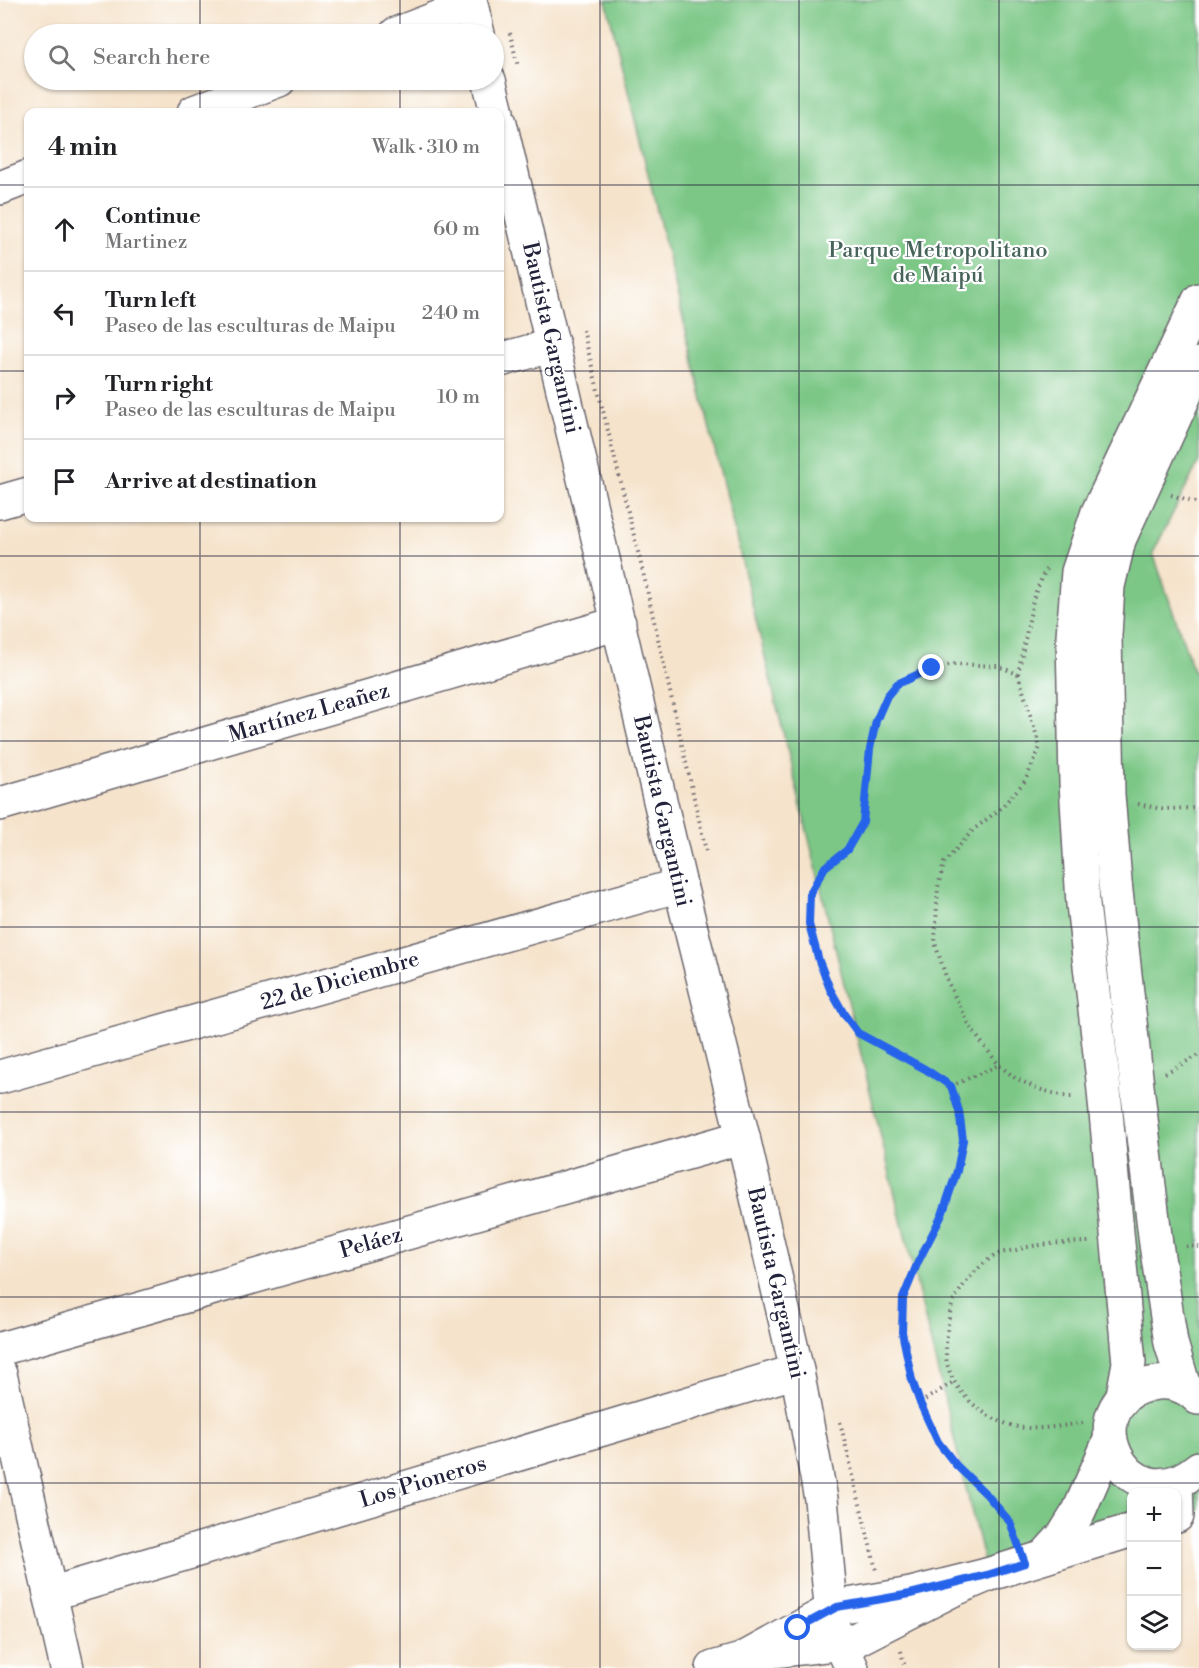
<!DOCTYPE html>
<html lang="en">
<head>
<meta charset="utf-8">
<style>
  :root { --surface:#fff; --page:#f2f2f2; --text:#202124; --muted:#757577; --line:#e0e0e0 }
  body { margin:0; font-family:"Libre Bodoni",serif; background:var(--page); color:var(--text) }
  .controls { position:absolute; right:18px; bottom:18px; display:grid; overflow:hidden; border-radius:12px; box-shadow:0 2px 4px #0004 }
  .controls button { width:54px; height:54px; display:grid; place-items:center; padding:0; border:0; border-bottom:2px solid var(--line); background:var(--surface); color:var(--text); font:30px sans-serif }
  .stop { position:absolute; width:18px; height:18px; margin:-14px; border:4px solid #2563eb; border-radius:50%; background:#fff }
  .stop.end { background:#2563eb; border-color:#fff; box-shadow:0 2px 6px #0008 }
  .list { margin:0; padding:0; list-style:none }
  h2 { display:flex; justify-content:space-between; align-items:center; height:78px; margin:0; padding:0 24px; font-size:26px }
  h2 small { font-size:20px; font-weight:400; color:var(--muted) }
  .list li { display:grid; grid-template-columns:39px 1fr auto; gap:18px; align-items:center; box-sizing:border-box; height:84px; padding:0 24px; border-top:2px solid var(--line) }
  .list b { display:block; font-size:22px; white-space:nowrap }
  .list p { margin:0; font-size:20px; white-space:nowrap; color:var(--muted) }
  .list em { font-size:20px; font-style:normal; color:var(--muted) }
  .icon { flex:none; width:33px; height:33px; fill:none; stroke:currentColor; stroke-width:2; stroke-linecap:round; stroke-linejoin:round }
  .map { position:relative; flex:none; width:1199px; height:1668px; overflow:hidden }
  .search { position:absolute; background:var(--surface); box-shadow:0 2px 4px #0004; left:24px; top:24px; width:480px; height:66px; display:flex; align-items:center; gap:15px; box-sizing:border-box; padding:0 21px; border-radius:33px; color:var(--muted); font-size:22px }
  .panel { position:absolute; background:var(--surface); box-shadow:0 2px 4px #0004; left:24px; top:108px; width:480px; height:414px; border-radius:12px }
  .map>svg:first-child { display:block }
</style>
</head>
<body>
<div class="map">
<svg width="1199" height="1668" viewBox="0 0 1199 1668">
  <rect width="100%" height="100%" fill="#fff"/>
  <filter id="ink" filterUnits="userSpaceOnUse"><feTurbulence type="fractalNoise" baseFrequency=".0167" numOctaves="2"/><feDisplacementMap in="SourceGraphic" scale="12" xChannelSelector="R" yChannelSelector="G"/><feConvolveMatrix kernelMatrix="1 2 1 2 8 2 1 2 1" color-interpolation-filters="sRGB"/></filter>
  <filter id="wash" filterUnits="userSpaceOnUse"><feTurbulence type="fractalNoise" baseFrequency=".008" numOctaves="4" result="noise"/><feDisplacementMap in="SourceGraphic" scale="24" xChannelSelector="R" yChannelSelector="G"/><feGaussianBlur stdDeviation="1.35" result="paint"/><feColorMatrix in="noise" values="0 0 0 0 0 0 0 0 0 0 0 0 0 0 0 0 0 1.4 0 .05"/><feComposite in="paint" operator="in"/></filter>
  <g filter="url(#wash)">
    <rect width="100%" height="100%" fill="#f5e3cb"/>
    <!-- park -->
    <polygon fill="#7cc786" stroke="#4f7460" stroke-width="1.5" points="606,0 1199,0 1199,461 1153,553 1199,687 1199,1509 1177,1516 1176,1492 1132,1492 1131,1530 987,1575"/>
  </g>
  <g filter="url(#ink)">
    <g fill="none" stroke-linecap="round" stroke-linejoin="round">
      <defs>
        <g id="minor">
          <polyline points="470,0 478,34"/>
          <polyline points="396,34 471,5"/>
          <polyline points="489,80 497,112"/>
          <polyline points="194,112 279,80"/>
          <polyline points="500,123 680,885 743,1137 797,1371 821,1499 833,1627 852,1668"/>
          <polyline points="0,188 28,177"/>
          <polyline points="500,360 553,345"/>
          <polyline points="0,502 28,494"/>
          <polyline points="0,804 619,623"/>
          <polyline points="0,1077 680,885"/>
          <polyline points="0,1349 743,1137"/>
          <polyline points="0,1374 67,1668"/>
          <polyline points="1184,1387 1171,1343 1156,1244 1137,1086 1115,882 1108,795 1105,635 1108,586 1119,540 1199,364"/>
          <path d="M1198,1398c-12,-13 -30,-18 -47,-14 -82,17 -27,146 48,84"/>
          <polyline points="1122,1400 1129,1363 1103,1080 1083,904 1076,782 1073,636 1078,572 1098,512 1199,300"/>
          <polyline points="1176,1482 1177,1516"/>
          <polyline points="1044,1557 1064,1535 1079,1511 1110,1440"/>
          <polyline points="987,1575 1132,1530"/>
          <polyline points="50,1594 797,1371"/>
          <polyline points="713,1668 773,1651 851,1642 950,1591 987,1575 911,1594 837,1607 745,1658"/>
        </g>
      </defs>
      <!-- minor casing -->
      <use href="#minor" stroke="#6c666d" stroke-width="36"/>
      <!-- path -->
      <g stroke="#6c666d" stroke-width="4" stroke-dasharray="1.5 4.5" stroke-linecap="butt">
        <polyline points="510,33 518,67"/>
        <polyline points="583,330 643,572 706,851"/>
        <polyline points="1171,495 1199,503"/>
        <polyline points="1018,674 1034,596 1046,569"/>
        <polyline points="1138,804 1162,809 1199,808"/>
        <polyline points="1165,1073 1199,1055"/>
        <polyline points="951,1086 999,1065"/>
        <polyline points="1186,1246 1199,1247"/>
        <polyline points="920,1403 955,1381"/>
        <polyline points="840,1422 876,1570"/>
        <path d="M1083,1423c-24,3 -49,9 -73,2 -27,-8 -56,-32 -63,-62 -3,-13 1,-51 7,-63 9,-16 27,-38 44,-46 5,-2 12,-3 18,-4 24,-7 47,-7 73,-8"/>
        <polyline points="1014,1534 1010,1522 987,1495 956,1465 938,1442 920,1403 912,1380 902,1332 903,1298 918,1262 942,1215 957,1171 963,1139 959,1111 951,1086 925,1069 858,1033 844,1014 830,989 819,961 809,924 810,893 825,868 847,850 863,822 870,749 876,721 887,696 897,684 932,668 956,664 998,666 1018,674 1040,747 1025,781 1000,809 973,830 944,863 938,887 935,943 948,983 972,1030 999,1065 1015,1078 1038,1089 1068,1097 1075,1097"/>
        <polyline points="901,1651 905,1668"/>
      </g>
      <!-- minor -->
      <use href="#minor" stroke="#fff" stroke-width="33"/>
    </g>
  </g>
  <g fill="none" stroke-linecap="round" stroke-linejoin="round" filter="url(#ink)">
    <!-- route -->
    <polyline stroke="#2563eb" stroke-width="8" points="798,1628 837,1607 910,1594 987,1575 1025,1563 1010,1522 987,1495 956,1465 938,1442 920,1403 912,1380 902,1332 903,1298 918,1262 942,1215 957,1171 963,1140 959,1111 951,1086 925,1069 858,1033 844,1014 830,989 819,961 809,924 810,893 825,867 847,850 863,822 870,749 876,721 887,696 897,684 932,668"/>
  </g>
  <!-- grid -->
  <path fill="none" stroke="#22223b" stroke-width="1.5" stroke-opacity="0.55" d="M200,0v34M400,0v34M600,0v1668M799,0v1668M999,0v1668M200,80v32M400,80v32M0,185h28M500,185h699M0,371h28M500,371h699M200,518v1150M400,518v1150M0,556h1199M0,741h1199M0,927h1199M0,1112h1199M0,1297h1199M0,1483h1199"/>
  <g text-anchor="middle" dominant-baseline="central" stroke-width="4.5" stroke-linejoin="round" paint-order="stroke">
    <!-- park labels -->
    <g font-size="22" fill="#466459" stroke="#fff">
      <text x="938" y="250">Parque Metropolitano<tspan x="938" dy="25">de Maipú</tspan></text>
    </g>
    <!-- street labels -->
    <g font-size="22" fill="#22223b" stroke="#fff">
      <text transform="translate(551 338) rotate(77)">Bautista Gargantini</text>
      <text transform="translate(309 713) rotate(-16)">Martínez Leañez</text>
      <text transform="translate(662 811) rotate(77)">Bautista Gargantini</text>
      <text transform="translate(340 981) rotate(-16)">22 de Diciembre</text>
      <text transform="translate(371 1243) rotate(-16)">Peláez</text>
      <text transform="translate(776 1283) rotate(77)">Bautista Gargantini</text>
      <text transform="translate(423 1482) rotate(-17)">Los Pioneros</text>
    </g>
  </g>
</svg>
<div class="controls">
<button>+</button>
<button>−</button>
<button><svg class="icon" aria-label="layers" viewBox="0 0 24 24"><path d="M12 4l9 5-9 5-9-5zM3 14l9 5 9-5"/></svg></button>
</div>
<div class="stop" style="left:798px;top:1628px"></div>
<div class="stop end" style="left:932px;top:668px"></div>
<div class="search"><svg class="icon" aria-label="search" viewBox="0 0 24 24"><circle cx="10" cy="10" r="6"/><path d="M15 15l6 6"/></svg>Search here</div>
<section class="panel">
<h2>4 min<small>Walk · 310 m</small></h2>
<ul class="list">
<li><svg class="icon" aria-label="ahead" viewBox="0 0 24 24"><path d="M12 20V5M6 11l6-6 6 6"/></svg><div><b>Continue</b><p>Martinez</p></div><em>60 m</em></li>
<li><svg class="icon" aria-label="left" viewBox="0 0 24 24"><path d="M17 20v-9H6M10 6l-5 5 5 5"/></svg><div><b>Turn left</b><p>Paseo de las esculturas de Maipu</p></div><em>240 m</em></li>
<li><svg class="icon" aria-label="right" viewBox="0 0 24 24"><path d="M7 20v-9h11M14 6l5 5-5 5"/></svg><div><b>Turn right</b><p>Paseo de las esculturas de Maipu</p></div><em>10 m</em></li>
<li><svg class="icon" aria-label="arrive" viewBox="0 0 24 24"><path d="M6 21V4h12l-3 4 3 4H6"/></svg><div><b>Arrive at destination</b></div></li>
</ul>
</section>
</div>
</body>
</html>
